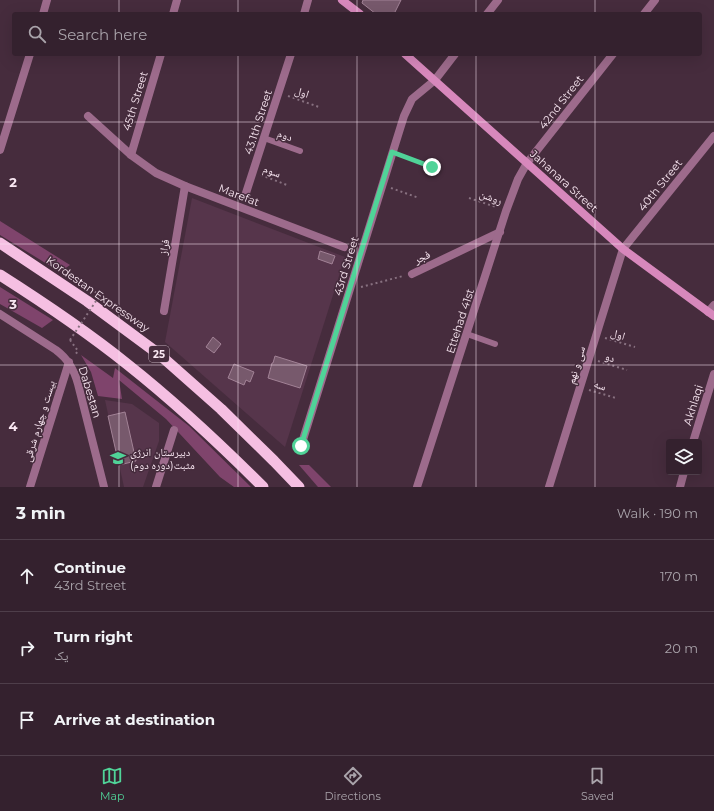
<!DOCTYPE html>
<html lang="en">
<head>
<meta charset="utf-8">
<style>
  :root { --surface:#34212e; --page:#3c2936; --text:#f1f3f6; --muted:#a9a3aa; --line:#4e3e4a; --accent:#50d398 }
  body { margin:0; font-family:Montserrat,"Noto Naskh Arabic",sans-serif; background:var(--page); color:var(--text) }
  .controls { position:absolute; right:12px; bottom:12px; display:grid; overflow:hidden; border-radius:4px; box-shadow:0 4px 16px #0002 }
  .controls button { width:36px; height:36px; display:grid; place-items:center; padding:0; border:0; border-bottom:1px solid var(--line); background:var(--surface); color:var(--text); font:20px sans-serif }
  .stop { position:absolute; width:12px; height:12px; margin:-9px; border:3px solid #50d398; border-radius:50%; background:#fff }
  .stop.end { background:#50d398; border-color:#fff; box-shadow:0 1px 4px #0008 }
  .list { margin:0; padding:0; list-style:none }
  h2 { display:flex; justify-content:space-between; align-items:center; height:52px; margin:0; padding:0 16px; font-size:17px }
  h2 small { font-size:13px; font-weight:400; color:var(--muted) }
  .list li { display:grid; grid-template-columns:26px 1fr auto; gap:12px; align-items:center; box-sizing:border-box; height:72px; padding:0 16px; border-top:1px solid var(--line) }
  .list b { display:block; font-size:15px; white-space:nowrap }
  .list p { margin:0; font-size:13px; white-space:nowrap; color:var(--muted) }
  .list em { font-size:13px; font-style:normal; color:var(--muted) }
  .icon { flex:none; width:22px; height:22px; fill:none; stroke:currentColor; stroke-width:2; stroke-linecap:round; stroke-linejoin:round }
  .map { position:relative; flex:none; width:714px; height:487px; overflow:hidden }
  .search { position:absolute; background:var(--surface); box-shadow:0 4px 16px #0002; left:12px; right:12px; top:12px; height:44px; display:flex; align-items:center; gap:10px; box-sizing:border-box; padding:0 14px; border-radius:4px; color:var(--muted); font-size:15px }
  .sheet { height:268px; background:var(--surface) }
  nav { display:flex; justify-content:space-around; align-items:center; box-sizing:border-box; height:56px; border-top:1px solid var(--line); background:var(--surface); font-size:11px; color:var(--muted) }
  nav a { display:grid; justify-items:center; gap:2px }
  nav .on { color:var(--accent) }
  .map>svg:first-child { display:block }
</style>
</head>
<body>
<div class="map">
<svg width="714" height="487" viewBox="0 0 714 487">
  <rect width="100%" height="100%" fill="#462c3d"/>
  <!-- built -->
  <g fill="#56354b">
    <polygon points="192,198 345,257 285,447 165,342"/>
    <polygon points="105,400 132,404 159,423 159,441 143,487 124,487"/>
  </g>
  <!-- green -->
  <g fill="#7f446c">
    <polygon points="0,221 70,265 60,272 0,235"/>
    <polygon points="0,287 53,320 42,328 0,304"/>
    <polygon points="81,355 113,378 115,368 189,426 251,487 234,487 220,477 166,419 119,380 122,399 98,396 91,372"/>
    <polygon points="299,465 309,465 331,487 318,487"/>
  </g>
  <!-- building -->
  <g fill="#77596c" stroke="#a28296">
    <polygon points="363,0 401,0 394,14 376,14 362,3"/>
    <polygon points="320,251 335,256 332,264 318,259"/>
    <polygon points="213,337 221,344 214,353 206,347"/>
    <polygon points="275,356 307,366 300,388 268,378 272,363 273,363"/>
    <polygon points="234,364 254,372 250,382 246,380 244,385 228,378"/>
    <polygon points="125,412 136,461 119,465 108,416"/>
  </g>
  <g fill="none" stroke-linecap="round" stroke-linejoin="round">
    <!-- path -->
    <g stroke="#887180" stroke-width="2" stroke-dasharray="2 3" stroke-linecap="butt">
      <polyline points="288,96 319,107"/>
      <polyline points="401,155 432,167"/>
      <polyline points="261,175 287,185"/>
      <polyline points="391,188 419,198"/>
      <polyline points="469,198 496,207"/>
      <polyline points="361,287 403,276"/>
      <polyline points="95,293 97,291 102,292"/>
      <polyline points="605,338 635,347"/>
      <polyline points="70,340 78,351 75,355"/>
      <polyline points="598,361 627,370"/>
      <polyline points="589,390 616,398"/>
    </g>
    <!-- service -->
    <g stroke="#9d6b8c" stroke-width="6">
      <polyline points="264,138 300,151"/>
      <polyline points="467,334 495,344"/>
    </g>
    <!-- minor -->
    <g stroke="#9d6b8c" stroke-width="8">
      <polyline points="43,14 47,0"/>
      <polyline points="173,14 177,0"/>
      <polyline points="304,14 308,0"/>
      <polyline points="487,14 498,0"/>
      <polyline points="644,14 655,0"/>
      <polyline points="88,116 131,155 156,173 185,186 344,247"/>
      <polyline points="0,150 30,54"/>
      <polyline points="131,155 161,54"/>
      <polyline points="245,196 291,54"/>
      <polyline points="412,274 500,232"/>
      <polyline points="164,311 185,186"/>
      <polyline points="708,312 714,305"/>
      <polyline points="693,442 714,374"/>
      <polyline points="301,446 404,116 412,99 435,80 455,54"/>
      <polyline points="30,487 69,362"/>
      <polyline points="156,487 174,430"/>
      <polyline points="417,487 506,211 518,179 527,163 613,54"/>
      <polyline points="549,487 623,249 714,136"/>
      <polyline points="680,487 684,472"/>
    </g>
    <!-- tertiary -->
    <path stroke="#9d6b8c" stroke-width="8" d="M0,314l56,36c12,9 18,19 22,34l26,103"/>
    <!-- secondary -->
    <g stroke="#d788bc" stroke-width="8">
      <polyline points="342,0 360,14"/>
      <polyline points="405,54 623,249 714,316"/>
    </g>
    <!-- trunk -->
    <g stroke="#f5bfe2" stroke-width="11">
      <polyline points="0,243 87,301 160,355 221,409 274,461 299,487"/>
      <path d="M0,275c44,28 87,57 127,89 48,38 93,80 136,123"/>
    </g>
    <!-- path-bridge -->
    <polyline stroke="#887180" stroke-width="2" stroke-dasharray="2 3" stroke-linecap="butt" points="70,340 102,292"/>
  </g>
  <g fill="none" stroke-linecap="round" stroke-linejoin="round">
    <!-- route -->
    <polyline stroke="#50d398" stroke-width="5" points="301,446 392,152 432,167"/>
  </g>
  <!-- grid -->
  <path fill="none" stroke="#f9e7f2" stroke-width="1" stroke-opacity="0.55" d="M119,0v14M238,0v14M357,0v14M476,0v14M595,0v14M119,54v433M238,54v433M357,54v433M476,54v433M595,54v433M0,122h714M0,244h714M0,365h714"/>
  <!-- icons -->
  <defs>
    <symbol id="school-bare" viewBox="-9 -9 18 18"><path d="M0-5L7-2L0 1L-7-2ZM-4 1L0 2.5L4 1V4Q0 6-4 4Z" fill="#50d398" stroke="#462c3d" stroke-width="2.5" paint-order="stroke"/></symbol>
  </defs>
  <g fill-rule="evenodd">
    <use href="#school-bare" x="107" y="447" width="22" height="22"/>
  </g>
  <g text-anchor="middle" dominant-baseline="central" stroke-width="3" stroke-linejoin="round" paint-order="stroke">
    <!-- shield labels -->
    <rect fill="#462c3d" stroke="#c3afbc" stroke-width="1" x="149" y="346" width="20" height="16" rx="3"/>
    <g font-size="10" font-weight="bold" fill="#f9e7f2">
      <text x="159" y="354">25</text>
    </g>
    <!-- street labels -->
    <g font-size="11" fill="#f9e7f2" stroke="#462c3d">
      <text transform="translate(302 92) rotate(19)">اول</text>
      <text transform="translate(135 101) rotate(-73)">45th Street</text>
      <text transform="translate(561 102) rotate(-52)">42nd Street</text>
      <text transform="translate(258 122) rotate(-72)">43.1th Street</text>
      <text transform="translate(285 135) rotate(20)">دوم</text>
      <text transform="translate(272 171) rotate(20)">سوم</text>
      <text transform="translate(564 181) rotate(42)">Jahanara Street</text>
      <text transform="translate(660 185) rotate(-51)">40th Street</text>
      <text transform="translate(239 195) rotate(21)">Marefat</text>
      <text transform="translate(491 197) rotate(20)">روشن</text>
      <text transform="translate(164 247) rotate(-80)">فراز</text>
      <text transform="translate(422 257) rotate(-25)">فجر</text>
      <text transform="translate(346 266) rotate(-73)">43rd Street</text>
      <text transform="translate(98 294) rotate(35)">Kordestan Expressway</text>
      <text transform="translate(460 321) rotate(-72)">Ettehad 41st</text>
      <text transform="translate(618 334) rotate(17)">اول</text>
      <text transform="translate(610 357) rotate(17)">دو</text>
      <text transform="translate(576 365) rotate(-73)">سی و نهم</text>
      <text transform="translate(600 385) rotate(17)">سه</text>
      <text transform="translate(90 392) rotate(73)">Dabestan</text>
      <text transform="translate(693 405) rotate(-73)">Akhlaqi</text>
      <text transform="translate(39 421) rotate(-73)">بیست و چهارم شرقی</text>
    </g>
    <!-- poi labels -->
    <g font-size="11" fill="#f9e7f2" stroke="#462c3d" text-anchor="start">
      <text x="130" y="452">دبیرستان انرژی<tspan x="130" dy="13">مثبت(دوره دوم)</tspan></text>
    </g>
  </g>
  <g font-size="13" text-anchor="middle" font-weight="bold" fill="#f9e7f2" stroke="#462c3d" stroke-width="3" stroke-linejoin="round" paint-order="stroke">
    <text x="13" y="187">2</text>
    <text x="13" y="309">3</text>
    <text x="13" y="431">4</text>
  </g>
</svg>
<div class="controls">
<button><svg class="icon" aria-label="layers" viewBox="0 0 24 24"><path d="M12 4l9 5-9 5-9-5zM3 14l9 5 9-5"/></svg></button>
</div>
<div class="stop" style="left:301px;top:446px"></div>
<div class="stop end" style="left:432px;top:167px"></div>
<div class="search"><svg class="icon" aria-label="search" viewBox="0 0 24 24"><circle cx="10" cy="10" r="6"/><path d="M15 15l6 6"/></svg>Search here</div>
</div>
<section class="sheet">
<h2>3 min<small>Walk · 190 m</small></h2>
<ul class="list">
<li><svg class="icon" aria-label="ahead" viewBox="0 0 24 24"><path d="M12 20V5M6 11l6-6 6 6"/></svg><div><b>Continue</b><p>43rd Street</p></div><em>170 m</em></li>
<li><svg class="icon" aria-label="right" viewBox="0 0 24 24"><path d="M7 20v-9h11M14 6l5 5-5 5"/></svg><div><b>Turn right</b><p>یک</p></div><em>20 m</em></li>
<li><svg class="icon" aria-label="arrive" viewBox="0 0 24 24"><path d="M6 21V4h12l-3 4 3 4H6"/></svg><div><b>Arrive at destination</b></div></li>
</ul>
</section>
<nav>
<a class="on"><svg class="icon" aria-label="map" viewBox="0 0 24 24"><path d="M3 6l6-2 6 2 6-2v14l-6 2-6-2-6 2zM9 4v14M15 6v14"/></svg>Map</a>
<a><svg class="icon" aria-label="directions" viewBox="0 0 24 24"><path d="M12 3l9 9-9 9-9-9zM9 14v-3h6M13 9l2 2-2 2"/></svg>Directions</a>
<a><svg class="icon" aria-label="saved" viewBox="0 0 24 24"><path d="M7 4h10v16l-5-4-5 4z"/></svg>Saved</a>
</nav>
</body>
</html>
